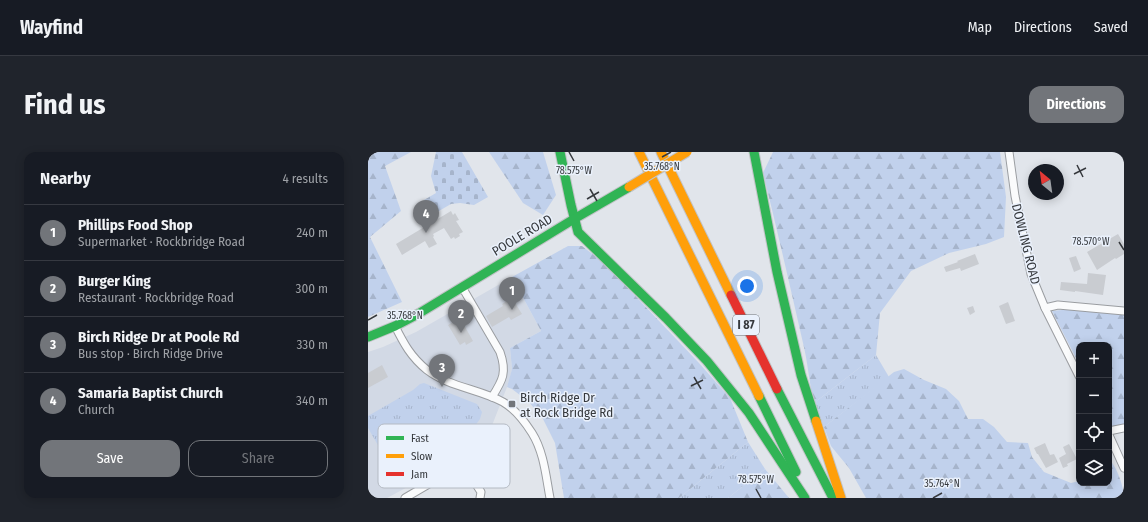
<!DOCTYPE html>
<html lang="en">
<head>
<meta charset="utf-8">
<style>
  :root { --surface:#171b24; --page:#20242c; --text:#f1f3f6; --muted:#9ea1a6; --line:#363941; --accent:#72757a }
  body { margin:0; font-family:"Fira Sans Condensed",sans-serif; background:var(--page); color:var(--text) }
  .controls { position:absolute; right:12px; bottom:12px; display:grid; overflow:hidden; border-radius:8px; box-shadow:0 2px 10px #0003 }
  .controls button { width:36px; height:36px; display:grid; place-items:center; padding:0; border:0; border-bottom:1px solid var(--line); background:var(--surface); color:var(--text); font:20px sans-serif }
  .compass { position:absolute; left:660px; top:12px; width:36px; height:36px; border-radius:50%; background:var(--surface); box-shadow:0 2px 10px #0003; rotate:331deg }
  .you { position:absolute; left:379px; top:134px; width:14px; height:14px; margin:-10px; border:3px solid #fff; border-radius:50%; background:#1a73e8; box-shadow:0 0 0 6px #1a73e833 }
  .badge { display:grid; place-items:center; width:26px; height:26px; border-radius:50%; background:var(--accent); color:#fff; font-size:13px; font-weight:700 }
  .pin { position:absolute; translate:-50% -33px; filter:drop-shadow(0 1px 2px #0008) }
  .pin::after { content:''; position:absolute; top:21px; width:14px; height:12px; background:inherit; clip-path:polygon(0 0,100% 0,50% 100%) }
  .list { margin:0; padding:0; list-style:none }
  h2 { display:flex; justify-content:space-between; align-items:center; height:52px; margin:0; padding:0 16px; font-size:17px }
  h2 small { font-size:13px; font-weight:400; color:var(--muted) }
  .list li { display:grid; grid-template-columns:26px 1fr auto; gap:12px; align-items:center; box-sizing:border-box; height:56px; padding:0 16px; border-top:1px solid var(--line) }
  .list b { display:block; font-size:15px; white-space:nowrap }
  .list p { margin:0; font-size:13px; white-space:nowrap; color:var(--muted) }
  .list em { font-size:13px; font-style:normal; color:var(--muted) }
  .actions { display:flex; gap:8px; padding:12px 16px }
  .actions a { flex:1; padding:9px 0; border:1px solid var(--accent); border-radius:12px; text-align:center; font-size:14px; color:var(--accent) }
  .actions .main { background:var(--accent); color:#fff }
  .icon { flex:none; width:22px; height:22px; fill:none; stroke:currentColor; stroke-width:2; stroke-linecap:round; stroke-linejoin:round }
  .map { position:relative; flex:none; width:756px; height:346px; overflow:hidden; border-radius:12px }
  header { display:flex; align-items:center; gap:24px; box-sizing:border-box; height:56px; padding:0 20px; background:var(--surface); border-bottom:1px solid var(--line) }
  header strong { font-size:19px }
  nav { display:flex; gap:22px; margin-inline-start:auto; font-size:14px }
  .intro { display:flex; align-items:center; justify-content:space-between; box-sizing:border-box; height:96px; padding:0 24px }
  h1 { margin:0; font-size:28px }
  .button { padding:10px 18px; border-radius:12px; background:var(--accent); color:#fff; font-size:14px; font-weight:700 }
  main { display:flex; gap:24px; padding:0 24px }
  aside { flex:1; background:var(--surface); border-radius:12px; box-shadow:0 2px 10px #0003 }
  .map>svg:first-child { display:block }
</style>
</head>
<body>
<header>
<strong>Wayfind</strong>
<nav><a>Map</a><a>Directions</a><a>Saved</a></nav>
</header>
<div class="intro"><h1>Find us</h1><a class="button">Directions</a></div>
<main>
<aside>
<h2>Nearby<small>4 results</small></h2>
<ul class="list">
<li><span class="badge">1</span><div><b>Phillips Food Shop</b><p>Supermarket · Rockbridge Road</p></div><em>240 m</em></li>
<li><span class="badge">2</span><div><b>Burger King</b><p>Restaurant · Rockbridge Road</p></div><em>300 m</em></li>
<li><span class="badge">3</span><div><b>Birch Ridge Dr at Poole Rd</b><p>Bus stop · Birch Ridge Drive</p></div><em>330 m</em></li>
<li><span class="badge">4</span><div><b>Samaria Baptist Church</b><p>Church</p></div><em>340 m</em></li>
</ul>
<div class="actions"><a class="main">Save</a><a>Share</a></div>
</aside>
<div class="map">
<svg width="756" height="346" viewBox="0 0 756 346">
  <defs>
    <pattern id="grass-tufts" width="24" height="20" patternUnits="userSpaceOnUse"><rect width="24" height="20" fill="#c1d1ec"/><path d="M3 7l-1-3M5 7V3M7 7l1-3M15 17l-1-3M17 17v-4M19 17l1-3" fill="none" stroke="#a6b4cb"/></pattern>
    <pattern id="forest-firs" width="22" height="20" patternUnits="userSpaceOnUse"><rect width="22" height="20" fill="#c1d1ec"/><path d="M5 1l3.5 6h-7zM16 11l3.5 6h-7z" fill="#a6b4cb"/></pattern>
    <pattern id="cemetery-stones" width="16" height="16" patternUnits="userSpaceOnUse"><rect width="16" height="16" fill="#c1d1ec"/><path d="M2 7V4a2 2 0 0 1 4 0v3zM10 15v-3a2 2 0 0 1 4 0v3z" fill="#a6b4cb"/></pattern>
  </defs>
  <rect width="100%" height="100%" fill="#e1e5eb"/>
  <!-- built -->
  <polygon fill="#d2d9e5" points="144,125 173,179 142,196 144,217 142,226 139,235 116,294 19,346 0,346 0,200 15,195 48,180"/>
  <!-- grass -->
  <g fill="url(#grass-tufts)">
    <polygon points="508,203 521,225 456,275 446,251"/>
    <polygon points="56,231 109,252 114,260 112,267 101,282 83,294 30,321 26,321 0,276 0,264 45,238 52,232"/>
    <polygon points="380,290 397,317 360,346 311,346"/>
  </g>
  <!-- forest -->
  <g fill="url(#forest-firs)">
    <polygon points="0,0 43,0 17,14 33,59 2,85 34,150 0,165"/>
    <polygon points="121,0 175,0 188,43 175,63 155,51"/>
    <path d="M405,0h227l6,45 -2,40 -18,7 -37,9 -38,18 -31,42 -4,42 -62,48c-5,-20 -6,-40 -11,-60 -13,-57 -26,-114 -40,-170z"/>
    <polygon points="200,94 214,94 236,111 331,211 362,246 380,290 311,346 196,346 187,291 175,267 161,250 144,237 139,235 144,217 142,196 173,179 144,125"/>
    <polygon points="694,158 712,158 756,163 756,274 744,277 741,270 741,193 711,193 711,212 684,159"/>
    <path d="M536,217l20,11 22,9 13,12 9,18h15l11,8 13,15 21,1 4,14 12,15 27,11 8,-2v2h30v-24c8,8 15,28 15,39h-258l-17,-30 -18,-22 -7,-19 70,-55z"/>
    <polygon points="397,317 421,346 360,346"/>
  </g>
  <!-- cemetery -->
  <polygon fill="url(#cemetery-stones)" points="68,0 94,0 120,45 106,53 92,51 83,52 64,63 56,48 68,41 63,24"/>
  <!-- building -->
  <g fill="#c9ccd1">
    <polygon points="83,59 85,63 87,61 91,68 88,69 95,80 91,82 92,84 87,87 86,85 83,87 76,76 65,82 66,84 65,85 69,92 61,96 57,89 34,103 28,92"/>
    <polygon points="750,82 756,92 756,102 748,107 747,106 729,118 719,100"/>
    <polygon points="607,102 611,112 593,119 592,116 578,120 576,115 590,110 589,109"/>
    <polygon points="708,104 713,117 706,120 701,106"/>
    <polygon points="720,121 738,123 735,143 707,139 707,140 692,138 693,130 719,132"/>
    <polygon points="144,146 154,162 143,168 141,165 124,175 118,164 135,154 134,152"/>
    <polygon points="640,150 647,169 638,172 631,154"/>
    <polygon points="605,154 607,160 602,163 599,156"/>
    <polygon points="92,166 105,189 98,193 97,190 92,193 80,173"/>
    <polygon points="14,213 20,225 0,236 0,221"/>
    <polygon points="677,291 682,303 686,302 690,310 678,316 670,302 669,302 666,296"/>
    <polygon points="701,292 709,307 699,312 700,314 695,316 691,306 698,302 695,295"/>
  </g>
  <g fill="none" stroke-linecap="round" stroke-linejoin="round">
    <defs>
      <g id="street">
        <polyline points="641,0 647,44 663,122 677,156 711,224"/>
        <path d="M94,135l38,65c7,20 3,28 -8,45"/>
        <polyline points="677,156 690,153 756,159"/>
        <path d="M27,174c9,18 16,31 32,44 22,17 52,19 76,32 12,7 22,20 29,31 12,19 14,44 18,65"/>
        <polyline points="741,279 756,276"/>
        <polyline points="741,283 756,316"/>
        <polyline points="87,298 95,312"/>
        <polyline points="37,346 95,312 113,340 112,346"/>
      </g>
      <g id="fast">
        <polyline points="192,0 203,53 210,80 298,166 339,209 381,261 437,346"/>
        <polyline points="386,0 409,120 433,223 448,269"/>
        <polyline points="0,185 27,174 50,162 206,67 261,35"/>
        <polyline points="409,237 465,346"/>
        <polyline points="391,244 428,320"/>
      </g>
      <g id="slow">
        <polyline points="271,0 391,244"/>
        <polyline points="293,0 363,143"/>
        <polyline points="448,269 473,346"/>
      </g>
      <polyline id="jam" points="363,143 409,237"/>
    </defs>
    <!-- street casing -->
    <use href="#street" stroke="#9a9da1" stroke-width="9"/>
    <!-- fast casing -->
    <use href="#fast" stroke="#c1c3c6" stroke-width="11"/>
    <!-- slow casing -->
    <use href="#slow" stroke="#c1c3c6" stroke-width="11"/>
    <!-- jam casing -->
    <use href="#jam" stroke="#c1c3c6" stroke-width="11"/>
    <!-- street -->
    <use href="#street" stroke="#fafbfc" stroke-width="7"/>
    <!-- fast -->
    <use href="#fast" stroke="#30b455" stroke-width="9"/>
    <!-- slow -->
    <use href="#slow" stroke="#ff9f0a" stroke-width="9"/>
    <!-- jam -->
    <use href="#jam" stroke="#e5322d" stroke-width="9"/>
    <defs>
      <polyline id="slow-bridge" points="261,35 319,0"/>
    </defs>
    <!-- slow-bridge casing -->
    <use href="#slow-bridge" stroke="#c1c3c6" stroke-width="11" stroke-linecap="butt"/>
    <!-- slow-bridge -->
    <use href="#slow-bridge" stroke="#ff9f0a" stroke-width="9"/>
  </g>
  <!-- ticks -->
  <path fill="none" stroke="#36393d" stroke-width="1.5" d="M201,0l5,9M294,5l9,-5M709,13l6,12M706,22l12,-6M222,37l7,12M219,47l12,-7M751,90l5,8M0,168l9,-5M326,225l7,12M323,234l12,-6M388,337l5,9M565,346l9,-5"/>
  <!-- markers -->
  <rect fill="#72757a" stroke="#eaf1fc" stroke-width="1.5" x="140" y="248" width="8" height="8" rx="2"/>
  <g text-anchor="middle" dominant-baseline="central" stroke-width="3" stroke-linejoin="round" paint-order="stroke">
    <!-- shield labels -->
    <rect fill="#eaf1fc" stroke="#6c7076" stroke-width="1" x="365" y="163" width="26" height="20" rx="3"/>
    <g font-size="12" font-weight="bold" fill="#36393d">
      <text x="378" y="173">I 87</text>
    </g>
    <!-- street labels -->
    <g font-size="13" fill="#36393d" stroke="#eaf1fc">
      <text transform="translate(154 83) rotate(-31)">POOLE ROAD</text>
      <text transform="translate(658 92) rotate(76)">DOWLING ROAD</text>
    </g>
    <!-- poi labels -->
    <g font-size="13" fill="#36393d" stroke="#eaf1fc" text-anchor="start">
      <text x="152" y="245">Birch Ridge Dr<tspan x="152" dy="15">at Rock Bridge Rd</tspan></text>
    </g>
  </g>
  <!-- legend -->
  <rect x="10" y="272" width="132" height="64" rx="6" fill="#eaf1fc" stroke="#b4bac3" stroke-width="1"/>
  <rect x="18" y="284" width="18" height="4" fill="#30b455"/>
  <rect x="18" y="302" width="18" height="4" fill="#ff9f0a"/>
  <rect x="18" y="320" width="18" height="4" fill="#e5322d"/>
  <g font-size="11" fill="#36393d">
    <text x="43" y="290">Fast</text>
    <text x="43" y="308">Slow</text>
    <text x="43" y="326">Jam</text>
  </g>
  <g font-size="10" text-anchor="middle" fill="#36393d" stroke="#eaf1fc" stroke-width="3" stroke-linejoin="round" paint-order="stroke">
    <text x="294" y="18">35.768°N</text>
    <text x="206" y="22">78.575°W</text>
    <text x="723" y="93">78.570°W</text>
    <text x="37" y="167">35.768°N</text>
    <text x="388" y="331">78.575°W</text>
    <text x="574" y="335">35.764°N</text>
  </g>
</svg>
<div class="controls">
<button>+</button>
<button>−</button>
<button><svg class="icon" aria-label="locate" viewBox="0 0 24 24"><circle cx="12" cy="12" r="6"/><path d="M12 2v4M12 18v4M2 12h4M18 12h4"/></svg></button>
<button><svg class="icon" aria-label="layers" viewBox="0 0 24 24"><path d="M12 4l9 5-9 5-9-5zM3 14l9 5 9-5"/></svg></button>
</div>
<svg class="compass" viewBox="-18 -18 36 36"><path d="M0-13l5 13h-10z" fill="#e53935"/><path d="M0 13l5-13h-10z" fill="#9ea1a6"/></svg>
<div class="you"></div>
<div class="pin badge" style="left:144px;top:158px">1</div>
<div class="pin badge" style="left:93px;top:181px">2</div>
<div class="pin badge" style="left:74px;top:235px">3</div>
<div class="pin badge" style="left:58px;top:81px">4</div>
</div>
</main>
</body>
</html>
